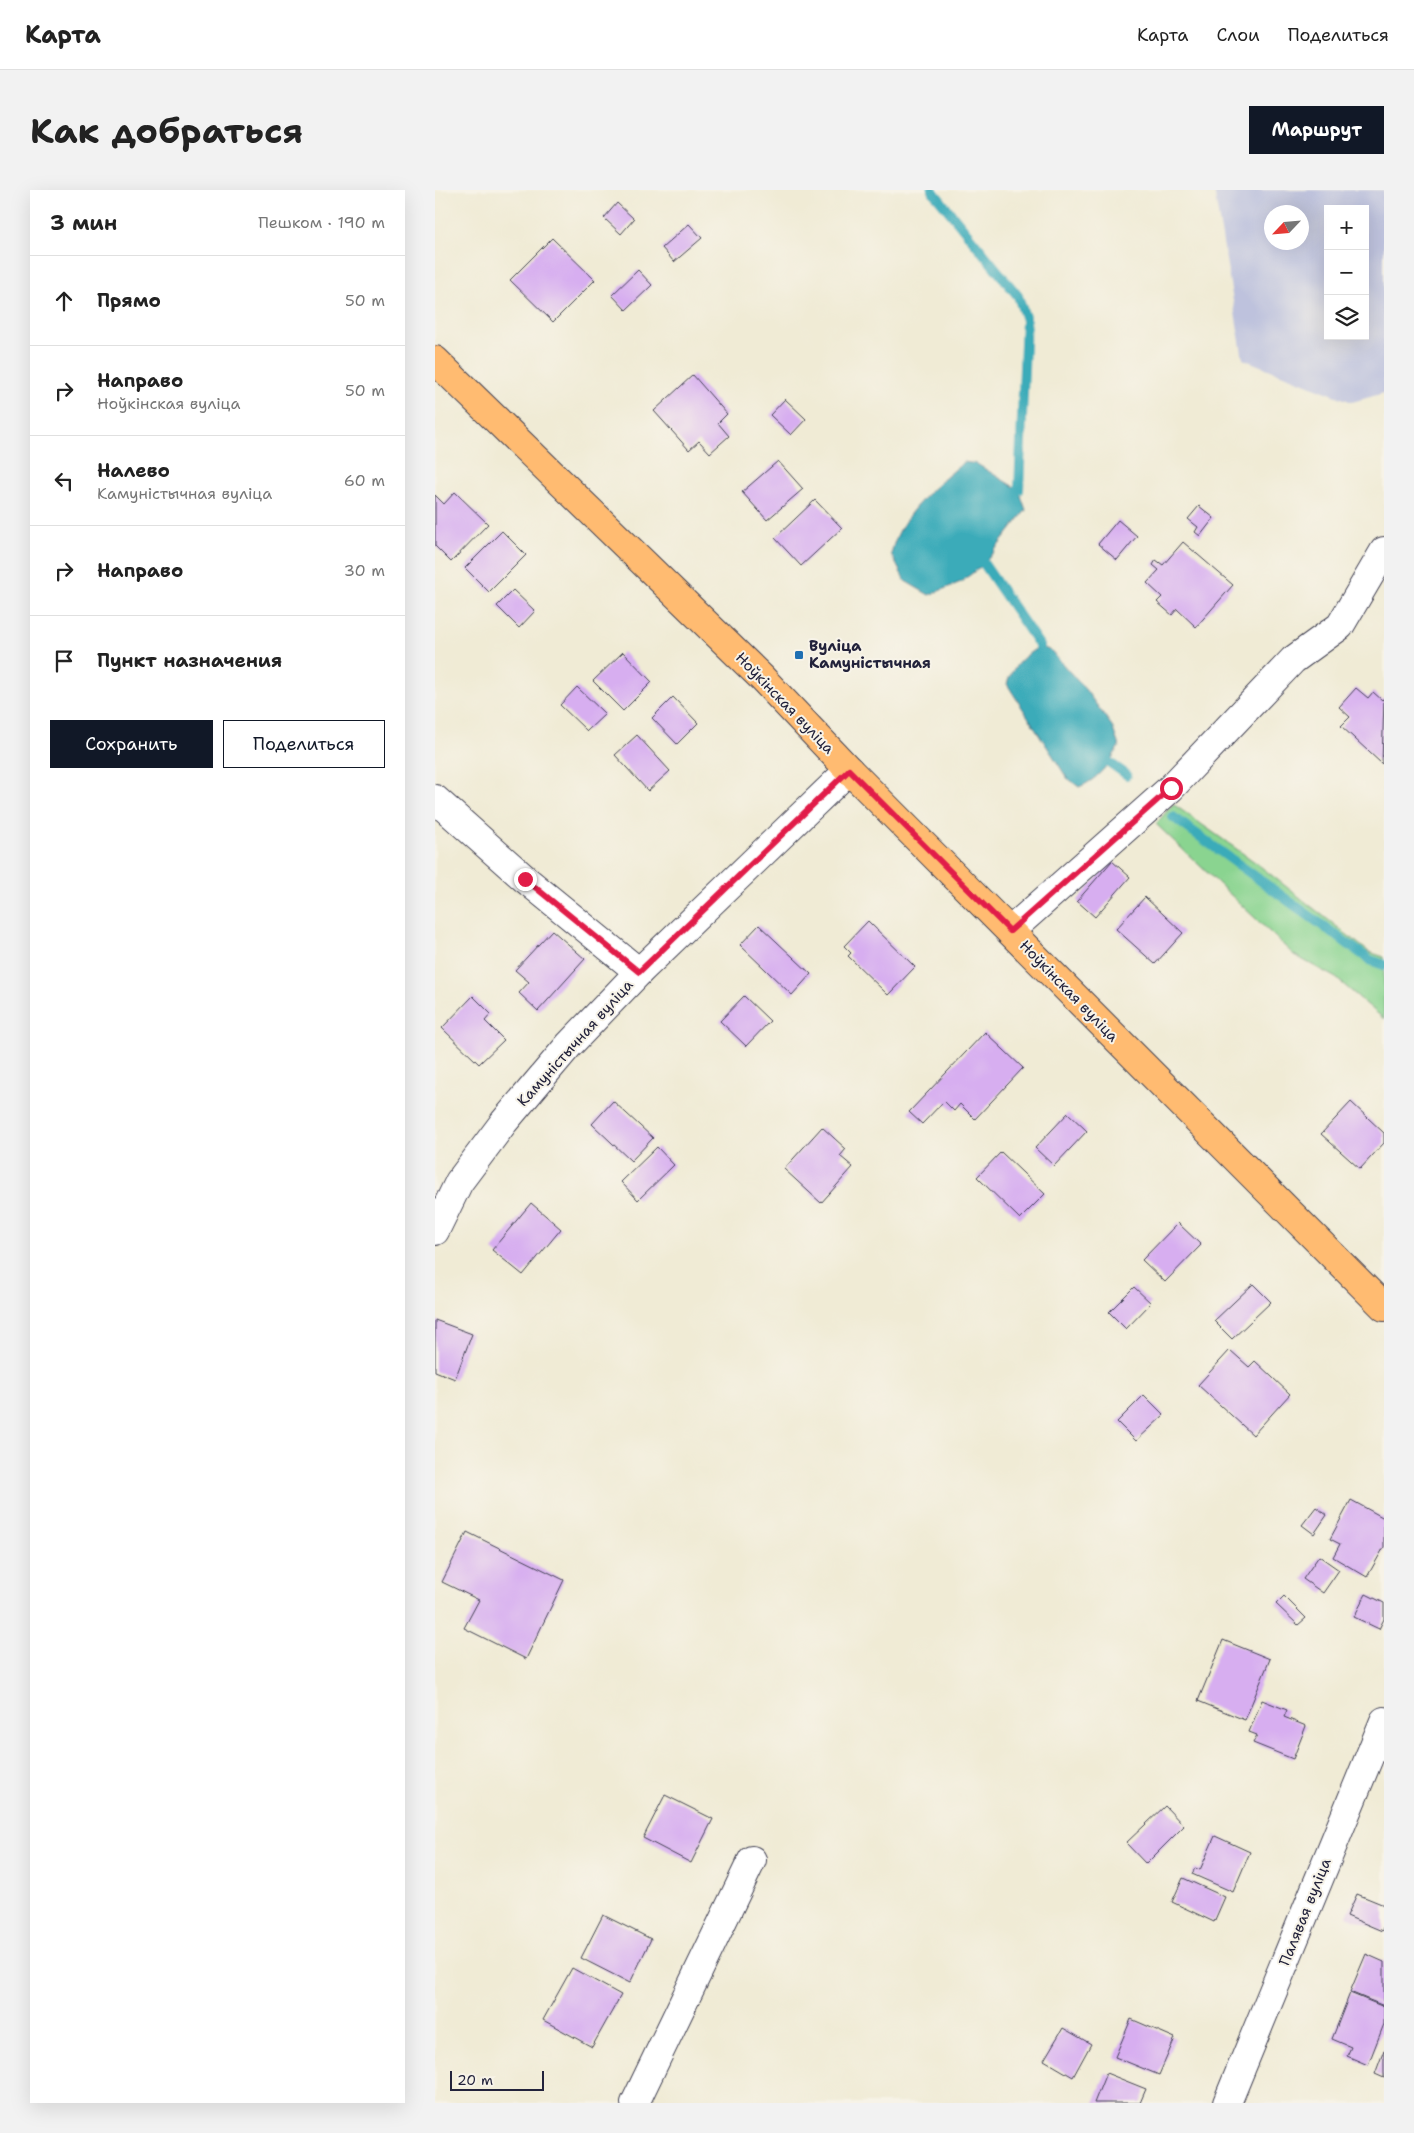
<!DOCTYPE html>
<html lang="ru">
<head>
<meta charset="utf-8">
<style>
  :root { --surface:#fff; --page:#f2f2f2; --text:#222; --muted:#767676; --line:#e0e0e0; --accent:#111827 }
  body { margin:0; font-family:"Shantell Sans",sans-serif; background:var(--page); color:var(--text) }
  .controls { position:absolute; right:15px; top:15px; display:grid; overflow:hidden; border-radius:0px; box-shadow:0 5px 20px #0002 }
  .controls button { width:45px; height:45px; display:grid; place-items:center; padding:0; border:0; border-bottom:1px solid var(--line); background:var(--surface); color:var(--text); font:25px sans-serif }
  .compass { position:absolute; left:829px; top:15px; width:45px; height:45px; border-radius:50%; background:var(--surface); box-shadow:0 5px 20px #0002; rotate:244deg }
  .scale { position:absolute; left:15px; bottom:12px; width:94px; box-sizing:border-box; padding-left:5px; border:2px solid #22223b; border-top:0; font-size:14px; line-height:18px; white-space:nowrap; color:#22223b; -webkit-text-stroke:4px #f7f3e8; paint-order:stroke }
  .stop { position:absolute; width:15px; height:15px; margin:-11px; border:4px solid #e11d48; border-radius:50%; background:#fff }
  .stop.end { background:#e11d48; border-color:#fff; box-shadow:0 1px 5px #0008 }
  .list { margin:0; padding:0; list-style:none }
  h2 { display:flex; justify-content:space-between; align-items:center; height:65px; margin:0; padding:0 20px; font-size:21px }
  h2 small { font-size:16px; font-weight:400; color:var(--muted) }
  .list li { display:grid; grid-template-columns:32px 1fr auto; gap:15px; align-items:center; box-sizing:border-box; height:90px; padding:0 20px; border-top:1px solid var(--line) }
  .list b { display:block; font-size:19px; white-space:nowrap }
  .list p { margin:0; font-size:16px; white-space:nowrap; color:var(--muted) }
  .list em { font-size:16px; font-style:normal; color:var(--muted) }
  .actions { display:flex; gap:10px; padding:15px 20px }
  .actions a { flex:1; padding:11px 0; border:1px solid var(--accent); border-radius:0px; text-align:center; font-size:18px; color:var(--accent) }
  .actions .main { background:var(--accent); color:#fff }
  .icon { flex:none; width:28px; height:28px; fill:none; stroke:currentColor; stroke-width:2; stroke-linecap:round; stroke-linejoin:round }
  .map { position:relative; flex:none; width:949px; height:1913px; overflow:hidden; border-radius:0px }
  header { display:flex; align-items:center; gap:30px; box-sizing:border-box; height:70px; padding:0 25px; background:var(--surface); border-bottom:1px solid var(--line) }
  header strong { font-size:24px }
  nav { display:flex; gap:28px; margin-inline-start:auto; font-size:18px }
  .intro { display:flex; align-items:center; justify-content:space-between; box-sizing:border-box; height:120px; padding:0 30px }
  h1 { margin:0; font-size:35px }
  .button { padding:12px 22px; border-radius:0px; background:var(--accent); color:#fff; font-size:18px; font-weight:700 }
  main { display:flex; gap:30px; padding:0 30px }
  aside { flex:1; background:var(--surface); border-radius:0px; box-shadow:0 5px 20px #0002 }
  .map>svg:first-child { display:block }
</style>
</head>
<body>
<header>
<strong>Карта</strong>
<nav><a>Карта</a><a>Слои</a><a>Поделиться</a></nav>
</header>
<div class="intro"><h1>Как добраться</h1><a class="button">Маршрут</a></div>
<main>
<aside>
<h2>3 мин<small>Пешком · 190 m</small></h2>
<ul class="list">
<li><svg class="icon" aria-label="ahead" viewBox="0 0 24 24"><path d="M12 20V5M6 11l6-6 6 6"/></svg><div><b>Прямо</b></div><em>50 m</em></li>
<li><svg class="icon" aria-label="right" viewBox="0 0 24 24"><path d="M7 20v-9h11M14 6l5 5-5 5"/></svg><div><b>Направо</b><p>Ноўкінская вуліца</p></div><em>50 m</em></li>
<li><svg class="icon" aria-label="left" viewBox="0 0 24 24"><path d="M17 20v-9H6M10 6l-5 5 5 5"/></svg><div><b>Налево</b><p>Камуністычная вуліца</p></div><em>60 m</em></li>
<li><svg class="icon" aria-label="right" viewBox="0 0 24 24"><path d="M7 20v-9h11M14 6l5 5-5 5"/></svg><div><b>Направо</b></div><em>30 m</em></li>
<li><svg class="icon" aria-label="arrive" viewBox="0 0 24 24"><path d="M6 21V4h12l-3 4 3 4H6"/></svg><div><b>Пункт назначения</b></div></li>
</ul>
<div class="actions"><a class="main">Сохранить</a><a>Поделиться</a></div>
</aside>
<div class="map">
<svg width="949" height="1913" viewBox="0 0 949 1913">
  <rect width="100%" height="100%" fill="#f7f3e8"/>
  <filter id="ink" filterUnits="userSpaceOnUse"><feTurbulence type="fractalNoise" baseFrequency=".02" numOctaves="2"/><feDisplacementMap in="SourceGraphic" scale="10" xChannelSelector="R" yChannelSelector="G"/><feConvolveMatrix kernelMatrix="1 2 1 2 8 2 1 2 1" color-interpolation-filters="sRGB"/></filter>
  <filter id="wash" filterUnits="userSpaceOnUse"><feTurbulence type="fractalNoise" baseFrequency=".0096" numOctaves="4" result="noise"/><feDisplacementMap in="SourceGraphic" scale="20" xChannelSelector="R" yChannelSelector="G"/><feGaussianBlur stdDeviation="1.12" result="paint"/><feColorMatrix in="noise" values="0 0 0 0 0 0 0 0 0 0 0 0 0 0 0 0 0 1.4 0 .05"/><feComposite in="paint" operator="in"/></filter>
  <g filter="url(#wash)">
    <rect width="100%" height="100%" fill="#f0ebd5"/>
    <!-- industrial -->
    <path fill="#bec2dd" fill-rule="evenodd" d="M779,0h170v203l-32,9 -109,-43zM893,19h37v127h-37zM836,22h30v30h-30z"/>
    <!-- green -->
    <polygon fill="#8ad490" stroke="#567b66" points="738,614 820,672 934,762 949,767 949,829 901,788 859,765 721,634"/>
    <!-- water -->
    <g fill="#3babb9" stroke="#2e667a">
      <path d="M529,272l13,2 42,26 7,20 -42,54 -23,18 -32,13 -24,-14 -14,-27c9,-40 43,-67 73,-92z"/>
      <path d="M605,456l11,5 34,38 27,37 7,20c-9,17 -21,34 -40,41l-12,-9 -60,-94c5,-18 17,-28 33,-38z"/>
    </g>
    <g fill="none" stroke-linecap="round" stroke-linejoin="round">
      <!-- stream -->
      <g stroke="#3babb9" stroke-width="10">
        <polyline points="497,0 583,106 591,130 584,300"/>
        <polyline points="549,374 605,456"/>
        <polyline points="675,573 692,585"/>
        <polyline points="738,627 935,770 949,775"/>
      </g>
    </g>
    <g id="blocks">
      <!-- building -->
      <g fill="#d7aef0">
        <polygon points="182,13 199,29 186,44 169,28"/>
        <polygon points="254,34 267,48 239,72 227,58"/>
        <polygon points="117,48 160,90 118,132 75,90"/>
        <polygon points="203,80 217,95 191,120 177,105"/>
        <polygon points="258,185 292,224 283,233 294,246 275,263 264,251 254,260 219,221"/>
        <polygon points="350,209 371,229 356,245 335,225"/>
        <polygon points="343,271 368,299 332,330 307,302"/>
        <polygon points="20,302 53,334 16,372 0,356 0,305 9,314"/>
        <polygon points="380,310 407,338 366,376 340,348"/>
        <polygon points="764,316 779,328 765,346 760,342 763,337 753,329"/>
        <polygon points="683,330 702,346 682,370 663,354"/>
        <polygon points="67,341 91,365 54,402 30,378"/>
        <polygon points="748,352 798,395 761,437 742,419 737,425 722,412 727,407 712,393 724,380 718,375 721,370 728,375"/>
        <polygon points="78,400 100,421 84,438 62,416"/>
        <polygon points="188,462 217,492 188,521 158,491"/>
        <polygon points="142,497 170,524 152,541 125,515"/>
        <polygon points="921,498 933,508 938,502 947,510 949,508 947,574 906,536 915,527 904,517"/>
        <polygon points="238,507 263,533 242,554 217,528"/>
        <polygon points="202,545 235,581 213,601 180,565"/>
        <polygon points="677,671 695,687 660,727 642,711"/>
        <polygon points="710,707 748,743 720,774 681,739"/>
        <polygon points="433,731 480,777 453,805 413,766 416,763 409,756"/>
        <polygon points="324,735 376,784 357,805 305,755"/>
        <polygon points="117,740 150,769 103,821 84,803 94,792 80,780"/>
        <polygon points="38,806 56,824 50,831 69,850 44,874 7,838"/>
        <polygon points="309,806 335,831 311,856 285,831"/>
        <polygon points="550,842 588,878 540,929 525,914 519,921 509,911 487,934 474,922"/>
        <polygon points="178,911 218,948 196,971 157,934"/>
        <polygon points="916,912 949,943 949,953 925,979 886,944"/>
        <polygon points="633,923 652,941 619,976 600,958"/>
        <polygon points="387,937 411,959 405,966 418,977 386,1013 349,979"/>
        <polygon points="222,957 239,975 203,1010 186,992"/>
        <polygon points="566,962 610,1004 585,1029 542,987"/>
        <polygon points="96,1013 126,1039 88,1085 57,1060"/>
        <polygon points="743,1033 766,1055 730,1092 707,1070"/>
        <polygon points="818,1094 836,1112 797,1149 779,1131"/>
        <polygon points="699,1097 716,1113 691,1139 674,1122"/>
        <polygon points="0,1130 37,1144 20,1189 0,1181"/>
        <polygon points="795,1160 814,1177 820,1171 855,1204 818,1245 763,1195"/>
        <polygon points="709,1205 729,1225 701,1251 682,1232"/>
        <polygon points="916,1310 949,1328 949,1357 932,1387 898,1367 905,1354 895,1349"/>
        <polygon points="881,1317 892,1325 879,1344 867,1335"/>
        <polygon points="32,1342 129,1390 91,1469 29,1438 44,1410 7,1392"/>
        <polygon points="884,1366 904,1380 888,1403 868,1389"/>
        <polygon points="931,1404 949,1413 949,1429 944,1439 919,1427"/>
        <polygon points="849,1406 871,1428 863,1435 841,1414"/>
        <polygon points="788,1450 835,1469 810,1530 763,1511"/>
        <polygon points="827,1510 852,1520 849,1527 871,1536 858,1569 818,1553 822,1545 814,1542"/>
        <polygon points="230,1605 278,1629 256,1673 208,1648"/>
        <polygon points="730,1616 749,1636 711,1674 691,1653"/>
        <polygon points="780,1646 815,1662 798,1702 757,1684 760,1678 765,1680"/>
        <polygon points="748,1688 790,1707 779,1732 737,1712"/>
        <polygon points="922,1704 949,1715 949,1735 947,1741 912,1726"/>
        <polygon points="168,1725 216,1749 195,1793 146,1768"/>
        <polygon points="931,1764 949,1772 949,1816 915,1802"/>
        <polygon points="137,1778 186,1805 157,1857 108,1830"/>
        <polygon points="915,1803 949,1817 949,1834 933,1875 912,1866 916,1857 897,1849"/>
        <polygon points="696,1829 740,1848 724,1885 680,1867"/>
        <polygon points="628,1838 656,1854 638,1887 609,1870"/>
        <polygon points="949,1860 949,1888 940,1884"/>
        <polygon points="671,1883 711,1899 705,1913 659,1913"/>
      </g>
    </g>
  </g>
  <g filter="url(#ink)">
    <use href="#blocks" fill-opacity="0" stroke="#414052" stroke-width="1"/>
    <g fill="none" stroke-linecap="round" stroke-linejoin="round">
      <defs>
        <g id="minor">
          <polyline points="0,609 90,689 204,782"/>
          <polyline points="575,741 736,598 858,470 905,436 949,361"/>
          <polyline points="0,1041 24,992 69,932 134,855 204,782 414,580"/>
          <polyline points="200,1913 317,1670"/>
          <polyline points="792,1913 949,1531"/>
        </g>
        <polyline id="major" points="0,170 327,488 414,580 949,1117"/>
      </defs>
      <!-- minor casing -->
      <use href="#minor" stroke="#414052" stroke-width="30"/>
      <!-- major casing -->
      <use href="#major" stroke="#414052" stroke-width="30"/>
      <!-- minor -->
      <use href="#minor" stroke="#fff" stroke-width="28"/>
      <!-- major -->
      <use href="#major" stroke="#ffbb71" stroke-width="28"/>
    </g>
  </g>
  <g fill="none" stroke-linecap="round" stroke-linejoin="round" filter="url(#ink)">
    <!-- route -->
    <polyline stroke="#e11d48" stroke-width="6" points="90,689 204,782 414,580 575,741 736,598"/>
  </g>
  <!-- markers -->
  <rect fill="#1f6fb2" stroke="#f7f3e8" stroke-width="2" x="359" y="460" width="10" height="10" rx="2.5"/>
  <g text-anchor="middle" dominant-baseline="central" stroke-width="4" stroke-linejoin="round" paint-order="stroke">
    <!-- poi labels -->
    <g font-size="15" font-weight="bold" fill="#22223b" stroke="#f7f3e8" text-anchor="start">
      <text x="374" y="456">Вуліца<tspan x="374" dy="17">Камуністычная</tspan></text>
    </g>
    <!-- street labels -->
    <g font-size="15" fill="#22223b" stroke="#f7f3e8">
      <text transform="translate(350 513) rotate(46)">Ноўкінская вуліца</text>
      <text transform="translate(634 801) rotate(46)">Ноўкінская вуліца</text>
      <text transform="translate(140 853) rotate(-48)">Камуністычная вуліца</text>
      <text transform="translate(870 1722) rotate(-68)">Палявая вуліца</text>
    </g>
  </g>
</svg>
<div class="controls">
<button>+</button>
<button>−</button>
<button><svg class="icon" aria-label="layers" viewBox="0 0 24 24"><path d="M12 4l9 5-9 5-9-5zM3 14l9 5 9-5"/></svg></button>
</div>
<svg class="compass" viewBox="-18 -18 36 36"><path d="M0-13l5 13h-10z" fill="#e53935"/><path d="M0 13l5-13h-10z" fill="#767676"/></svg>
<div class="scale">20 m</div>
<div class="stop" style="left:736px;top:598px"></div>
<div class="stop end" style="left:90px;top:689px"></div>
</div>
</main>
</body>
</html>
